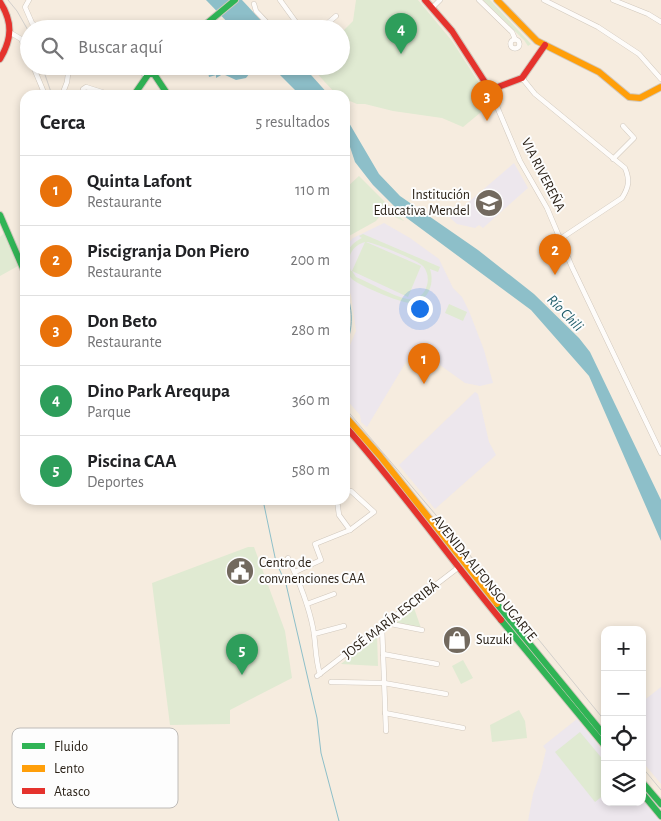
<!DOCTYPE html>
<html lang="es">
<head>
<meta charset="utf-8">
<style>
  :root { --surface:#fff; --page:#f6f6f6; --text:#202124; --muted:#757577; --line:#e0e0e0; --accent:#72695e }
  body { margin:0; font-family:"Alegreya Sans",sans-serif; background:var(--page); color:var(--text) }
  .controls { position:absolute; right:15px; bottom:15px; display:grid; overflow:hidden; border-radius:10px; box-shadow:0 2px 8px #0003 }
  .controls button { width:45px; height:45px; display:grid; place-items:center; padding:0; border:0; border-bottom:1px solid var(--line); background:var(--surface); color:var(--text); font:25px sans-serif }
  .you { position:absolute; left:419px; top:308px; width:18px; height:18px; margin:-12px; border:4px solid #fff; border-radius:50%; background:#1a73e8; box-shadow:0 0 0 8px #1a73e833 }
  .badge { display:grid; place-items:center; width:32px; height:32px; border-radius:50%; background:var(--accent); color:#fff; font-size:16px; font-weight:700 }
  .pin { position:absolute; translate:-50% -41px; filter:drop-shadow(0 1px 2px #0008) }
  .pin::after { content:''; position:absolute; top:26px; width:18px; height:15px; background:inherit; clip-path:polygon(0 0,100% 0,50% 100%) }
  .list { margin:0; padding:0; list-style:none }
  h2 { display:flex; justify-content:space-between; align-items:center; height:65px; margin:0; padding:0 20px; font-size:21px }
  h2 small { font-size:16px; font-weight:400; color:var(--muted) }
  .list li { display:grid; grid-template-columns:32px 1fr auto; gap:15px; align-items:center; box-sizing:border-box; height:70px; padding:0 20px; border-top:1px solid var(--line) }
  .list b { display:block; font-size:19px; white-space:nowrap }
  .list p { margin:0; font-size:16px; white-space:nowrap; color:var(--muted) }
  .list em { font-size:16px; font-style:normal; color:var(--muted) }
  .icon { flex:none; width:28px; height:28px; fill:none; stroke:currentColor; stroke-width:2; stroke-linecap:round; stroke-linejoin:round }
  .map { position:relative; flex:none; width:661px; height:821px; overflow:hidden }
  .search { position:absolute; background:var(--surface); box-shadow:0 2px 8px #0003; left:20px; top:20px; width:330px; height:55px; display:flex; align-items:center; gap:12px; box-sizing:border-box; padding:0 18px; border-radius:28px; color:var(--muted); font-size:19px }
  .panel { position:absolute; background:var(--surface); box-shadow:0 2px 8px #0003; left:20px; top:90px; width:330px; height:415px; border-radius:15px }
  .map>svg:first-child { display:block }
</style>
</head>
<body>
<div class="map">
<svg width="661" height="821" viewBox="0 0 661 821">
  <rect width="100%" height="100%" fill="#f6ecdf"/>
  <!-- education -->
  <g fill="#ede7ed">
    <polygon points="514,163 528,188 483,228 479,225 475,228 457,224 450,218"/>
    <polygon points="384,223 410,238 439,259 453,288 462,297 469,311 484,350 493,383 480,386 465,383 415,347 367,427 361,422 360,415 345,398 345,357 356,331 351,295 345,280 345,247 353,238"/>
    <polygon points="475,392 478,394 489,442 496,455 435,509 399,465"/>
    <polygon points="661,687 661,784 642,761 642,702"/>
    <polygon points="577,719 605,753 605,802 642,802 642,799 660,821 528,821 533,794 541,771 546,750 543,746"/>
  </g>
  <!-- green -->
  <g fill="#e0ead2" fill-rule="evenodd">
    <polygon points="356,0 418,0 452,41 492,103 463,127 442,118 393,111 365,104 357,104 345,99 345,95 337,95 310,66 341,66 341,33 353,21"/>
    <polygon points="483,0 490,0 531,44 528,46 524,40"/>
    <polygon points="359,176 404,221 383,212 376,221 349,236 348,232 345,231 345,189"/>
    <polygon points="4,233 18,266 0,276 0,237"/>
    <path d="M363,234l77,33 -2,5 -8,-3c5,15 -2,34 -20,34 -9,0 -52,-18 -58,-24 -14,-14 -6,-34 10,-41l-3,-2zM365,242l-13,29h-1c-5,-13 0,-25 14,-29zM366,242c8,0 51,18 57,24 11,13 2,36 -16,33 -14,-3 -37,-16 -51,-22l-4,-6 56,26 13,-31z"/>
    <polygon points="449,304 467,312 463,321 445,313"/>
    <polygon points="248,547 254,547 285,631 292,678 230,710 230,724 170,725 152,583"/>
    <polygon points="414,608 421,628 396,623"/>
    <polygon points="377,635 378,666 341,664"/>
    <polygon points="463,660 473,678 461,684 452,666"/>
    <polygon points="519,710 525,721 527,738 492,742 490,725"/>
    <polygon points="580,732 605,762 605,794 595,802 555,752"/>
  </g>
  <!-- water -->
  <g fill="#8dbfc9">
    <polygon points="206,0 242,0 269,29 234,29"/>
    <path d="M203,66h24l3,2 3,-2h16c2,5 0,9 -3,12l-10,2 -13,-6 -7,4v-3l-7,2 -1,-5z"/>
    <polygon points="271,66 303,66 329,95 300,95"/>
    <polygon points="345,116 379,174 400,196 478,250 534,294 579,338 590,352 661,500 661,541 589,376 531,310 404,216 373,185 355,162 349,144 345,141"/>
  </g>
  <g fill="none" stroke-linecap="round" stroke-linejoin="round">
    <!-- stream -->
    <g stroke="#8dbfc9" stroke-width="1">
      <polyline points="345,234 345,233"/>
      <path d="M345,289c8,19 9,39 0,58"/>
      <polyline points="263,500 276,562 286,584 317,718 321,753 339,821"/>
    </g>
    <defs>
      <g id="street">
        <polyline points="29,0 25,7 32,23 39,29"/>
        <polyline points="280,0 301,29"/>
        <polyline points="479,0 512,32 515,39"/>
        <polyline points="544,0 598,27 639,54 661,79"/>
        <polyline points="613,0 648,14 661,22"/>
        <polyline points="254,4 256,11 273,29"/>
        <polyline points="433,7 440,0"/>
        <polyline points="321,29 336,16"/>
        <polyline points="11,33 21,39 29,55"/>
        <circle cx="515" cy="44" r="4.5"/>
        <polyline points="33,66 45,95"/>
        <polyline points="134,66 144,74 148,74"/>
        <path d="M522,78l13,16 90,74c5,12 4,19 -3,30l-62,41"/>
        <polyline points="490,90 520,161 547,208 572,267 661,453"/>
        <polyline points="62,95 67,82 69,66"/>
        <polyline points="82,95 83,89 86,87 105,93 107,95"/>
        <polyline points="613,159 634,138 623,126"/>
        <polyline points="337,500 339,515 350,530"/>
        <path d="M288,558c11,23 20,45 25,70 3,15 2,31 7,46"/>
        <polyline points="295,572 321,560 315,544 350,530 374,512 351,491 345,492"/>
        <polyline points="307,604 334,594"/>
        <polyline points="386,623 422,630"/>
        <polyline points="382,626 386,731"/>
        <polyline points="314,634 344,626"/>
        <polyline points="383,654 437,664"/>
        <polyline points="317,676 459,567"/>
        <polyline points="331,682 384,683 446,694"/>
        <polyline points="385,713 463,728"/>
      </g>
      <g id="fast">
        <polyline points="200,29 235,0"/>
        <polyline points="148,74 154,74 168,95"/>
        <polyline points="134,95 154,66"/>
        <polyline points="0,215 25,273"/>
        <polyline points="497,604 605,736"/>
        <polyline points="501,620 605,746"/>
        <polyline points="642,782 661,804"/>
        <polyline points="642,793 661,816"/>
      </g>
      <g id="slow">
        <polyline points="497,0 537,41 599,72 629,97 640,98 661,87"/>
        <polyline points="345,416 380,456 497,604"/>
      </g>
      <g id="jam">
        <polyline points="425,0 452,31 490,90 522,78 545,45"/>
        <path d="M0,2c13,20 12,37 0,57"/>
        <path d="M345,426c55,62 103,130 156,194"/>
      </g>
    </defs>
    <!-- street casing -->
    <use href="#street" stroke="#d1c8bd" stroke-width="5.5"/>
    <!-- fast casing -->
    <use href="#fast" stroke="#d1c8bd" stroke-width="8"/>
    <!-- slow casing -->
    <use href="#slow" stroke="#d1c8bd" stroke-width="8"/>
    <!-- jam casing -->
    <use href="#jam" stroke="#d1c8bd" stroke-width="8"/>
    <!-- street -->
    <use href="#street" stroke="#fefcfa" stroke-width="4.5"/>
    <!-- fast -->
    <use href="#fast" stroke="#30b455" stroke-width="6"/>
    <!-- slow -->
    <use href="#slow" stroke="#ff9f0a" stroke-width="6"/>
    <!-- jam -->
    <use href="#jam" stroke="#e5322d" stroke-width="6"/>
    <!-- rail -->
    <g stroke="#d2cfcb" stroke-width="1">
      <polyline points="8,0 17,11 29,32"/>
      <polyline points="42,66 52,95"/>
      <polyline points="345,408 464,548 605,721"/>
      <polyline points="642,767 661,790"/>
    </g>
  </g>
  <!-- icons -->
  <defs>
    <symbol id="school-disc" viewBox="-11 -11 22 22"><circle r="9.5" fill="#72695e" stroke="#fdfdfd"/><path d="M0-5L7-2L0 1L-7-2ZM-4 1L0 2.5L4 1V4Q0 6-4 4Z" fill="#fff"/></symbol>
    <symbol id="civic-disc" viewBox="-11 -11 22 22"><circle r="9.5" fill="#72695e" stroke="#fdfdfd"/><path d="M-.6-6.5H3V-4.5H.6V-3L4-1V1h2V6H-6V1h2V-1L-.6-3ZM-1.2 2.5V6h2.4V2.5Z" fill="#fff"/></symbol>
    <symbol id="shop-disc" viewBox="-11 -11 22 22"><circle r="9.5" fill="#72695e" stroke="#fdfdfd"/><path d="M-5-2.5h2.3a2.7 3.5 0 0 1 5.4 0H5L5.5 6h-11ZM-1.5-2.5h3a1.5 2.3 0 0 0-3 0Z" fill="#fff"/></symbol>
  </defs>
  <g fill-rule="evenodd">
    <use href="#school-disc" x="473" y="187" width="32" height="32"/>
    <use href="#civic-disc" x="224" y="555" width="32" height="32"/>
    <use href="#shop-disc" x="441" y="624" width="32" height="32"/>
  </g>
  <g text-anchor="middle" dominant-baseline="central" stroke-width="4" stroke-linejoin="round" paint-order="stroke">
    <!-- street labels -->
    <g font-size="14" fill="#2b2218" stroke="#fdfdfd">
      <text transform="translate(543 175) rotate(63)">VIA RIVEREÑA</text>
      <text transform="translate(484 578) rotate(51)">AVENIDA ALFONSO UGARTE</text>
      <text transform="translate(391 620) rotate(-38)">JOSÉ MARÍA ESCRIBÁ</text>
    </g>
    <!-- poi labels -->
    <g font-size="14" fill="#2b2218" stroke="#fdfdfd" text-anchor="start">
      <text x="470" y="195" text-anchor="end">Institución<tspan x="470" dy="16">Educativa Mendel</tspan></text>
      <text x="259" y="563">Centro de<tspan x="259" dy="16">convnenciones CAA</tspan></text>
      <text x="476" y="640">Suzuki</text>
    </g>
    <!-- water labels -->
    <g font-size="15" font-style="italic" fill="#1b5a68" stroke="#fdfdfd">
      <text transform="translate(565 313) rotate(46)">Río Chili</text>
    </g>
  </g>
  <!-- legend -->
  <rect x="12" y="728" width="166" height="80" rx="8" fill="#fdfdfd" stroke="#bebbb8" stroke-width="1"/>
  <rect x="22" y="743" width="23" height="6" fill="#30b455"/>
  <rect x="22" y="765" width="23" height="7" fill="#ff9f0a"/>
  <rect x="22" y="788" width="23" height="6" fill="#e5322d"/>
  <g font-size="14" fill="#2b2218">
    <text x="54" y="751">Fluido</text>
    <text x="54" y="773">Lento</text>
    <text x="54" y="796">Atasco</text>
  </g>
</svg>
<div class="controls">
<button>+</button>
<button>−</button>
<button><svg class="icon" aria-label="locate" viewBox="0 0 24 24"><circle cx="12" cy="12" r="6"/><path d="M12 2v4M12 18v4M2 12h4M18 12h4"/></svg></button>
<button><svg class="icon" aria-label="layers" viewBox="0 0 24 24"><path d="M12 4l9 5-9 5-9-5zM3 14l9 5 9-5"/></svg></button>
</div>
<div class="you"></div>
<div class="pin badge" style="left:424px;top:384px;background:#e8710a">1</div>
<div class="pin badge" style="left:555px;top:275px;background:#e8710a">2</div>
<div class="pin badge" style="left:487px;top:121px;background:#e8710a">3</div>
<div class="pin badge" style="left:401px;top:54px;background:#2e9e5b">4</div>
<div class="pin badge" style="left:242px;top:675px;background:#2e9e5b">5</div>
<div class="search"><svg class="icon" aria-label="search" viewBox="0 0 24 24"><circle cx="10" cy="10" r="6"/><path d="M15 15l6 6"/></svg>Buscar aquí</div>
<section class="panel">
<h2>Cerca<small>5 resultados</small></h2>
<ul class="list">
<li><span class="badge" style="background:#e8710a">1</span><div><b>Quinta Lafont</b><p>Restaurante</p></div><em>110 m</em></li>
<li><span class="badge" style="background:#e8710a">2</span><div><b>Piscigranja Don Piero</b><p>Restaurante</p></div><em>200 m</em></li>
<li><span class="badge" style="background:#e8710a">3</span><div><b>Don Beto</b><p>Restaurante</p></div><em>280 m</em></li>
<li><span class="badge" style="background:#2e9e5b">4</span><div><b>Dino Park Arequpa</b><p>Parque</p></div><em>360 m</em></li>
<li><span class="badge" style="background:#2e9e5b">5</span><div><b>Piscina CAA</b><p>Deportes</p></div><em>580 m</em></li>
</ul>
</section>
</div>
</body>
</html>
